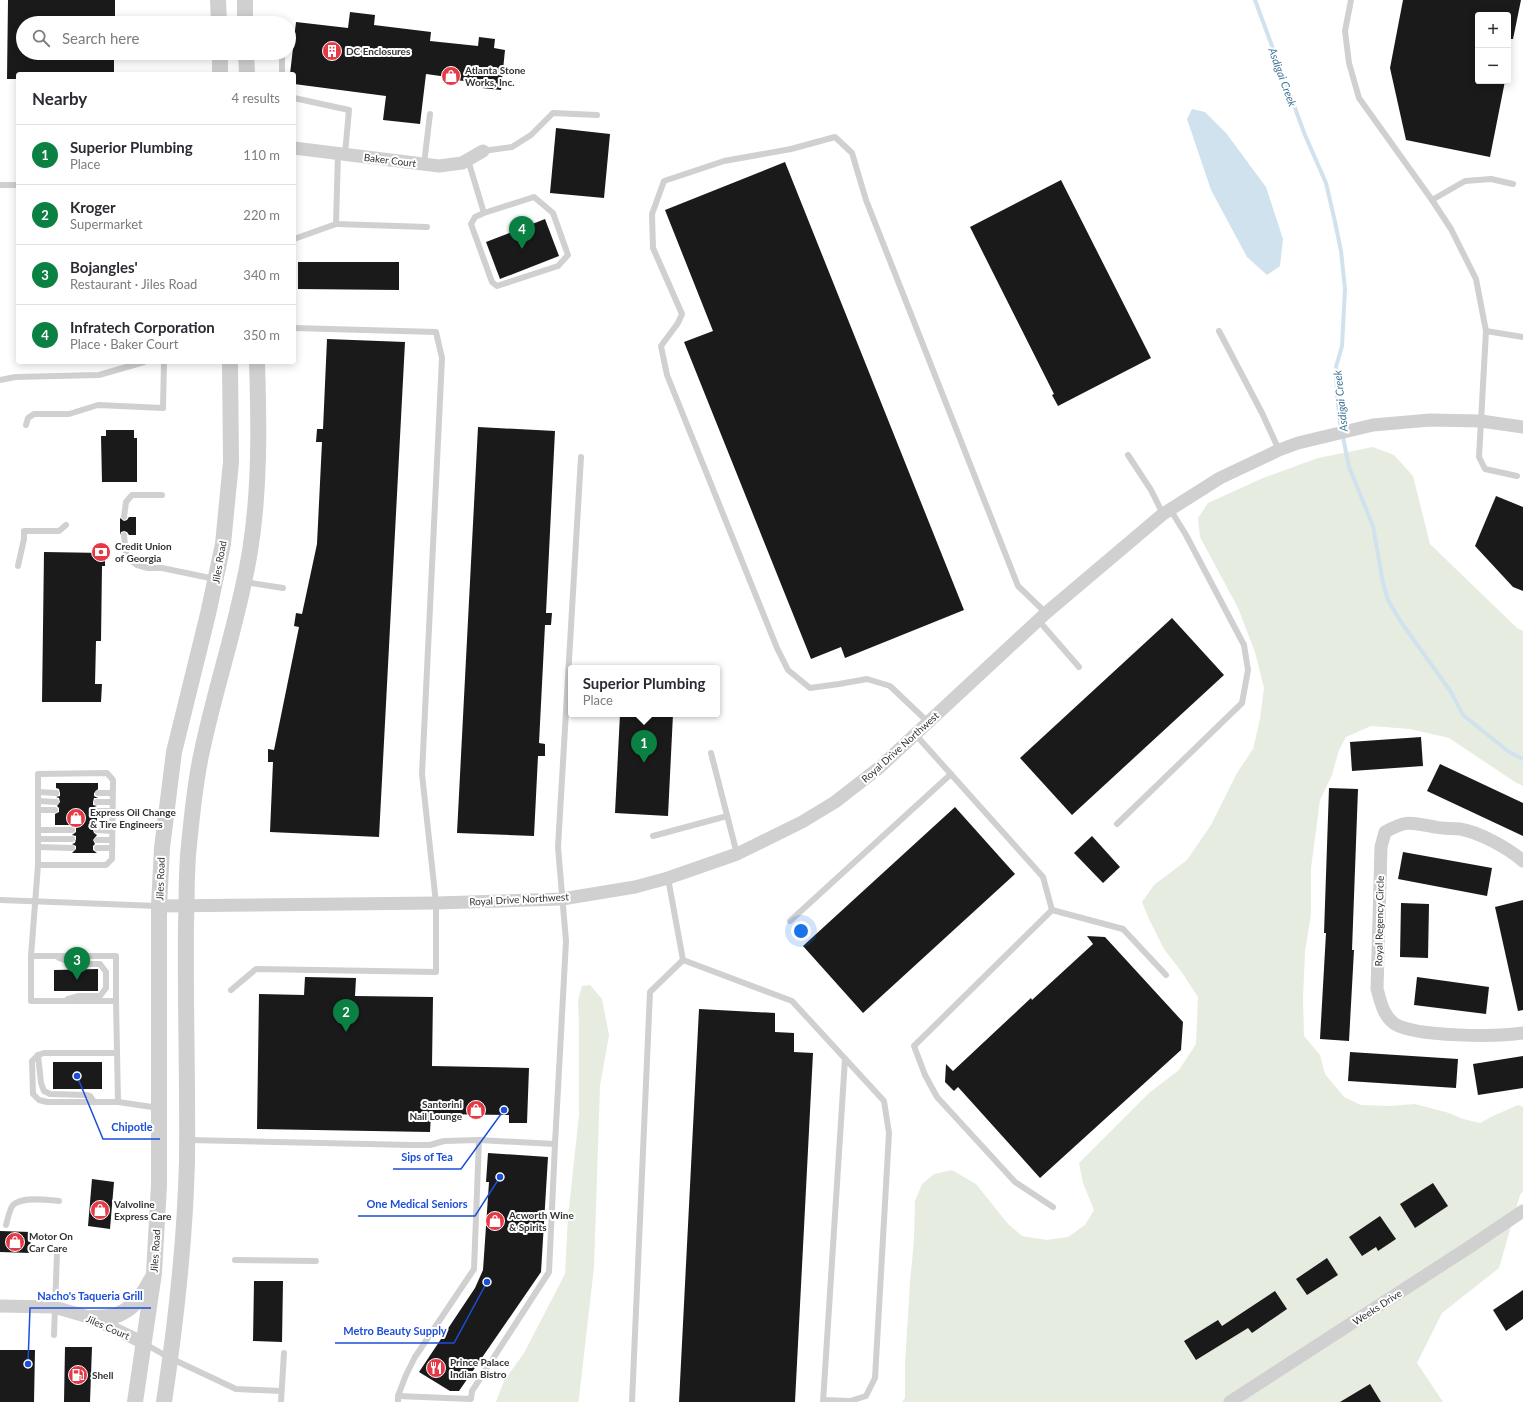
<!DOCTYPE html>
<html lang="en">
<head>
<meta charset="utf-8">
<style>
  :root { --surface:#fff; --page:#f2f2f3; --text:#2b2b33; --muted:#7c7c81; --line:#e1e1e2; --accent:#0b8043 }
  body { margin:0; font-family:Lato,sans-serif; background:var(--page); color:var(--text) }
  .controls { position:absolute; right:12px; top:12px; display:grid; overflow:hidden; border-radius:4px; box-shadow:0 2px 10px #0003 }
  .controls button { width:36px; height:36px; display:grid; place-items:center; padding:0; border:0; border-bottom:1px solid var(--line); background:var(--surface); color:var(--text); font:20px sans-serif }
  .you { position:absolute; left:801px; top:931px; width:14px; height:14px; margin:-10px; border:3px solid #fff; border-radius:50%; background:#1a73e8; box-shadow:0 0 0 6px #1a73e833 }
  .badge { display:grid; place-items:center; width:26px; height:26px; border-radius:50%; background:var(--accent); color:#fff; font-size:13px; font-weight:700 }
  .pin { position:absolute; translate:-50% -33px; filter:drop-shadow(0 1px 2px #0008) }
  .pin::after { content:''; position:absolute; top:21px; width:14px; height:12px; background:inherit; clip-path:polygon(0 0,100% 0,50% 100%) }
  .popup { position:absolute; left:568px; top:665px; width:152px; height:52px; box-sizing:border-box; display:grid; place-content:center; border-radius:4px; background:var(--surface); filter:drop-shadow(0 1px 3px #0005); font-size:13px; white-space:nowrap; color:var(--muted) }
  .popup b { font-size:15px; color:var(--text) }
  .popup::after { content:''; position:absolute; left:50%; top:100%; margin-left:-8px; border:8px solid transparent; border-top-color:var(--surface) }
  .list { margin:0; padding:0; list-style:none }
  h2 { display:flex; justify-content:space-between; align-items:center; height:52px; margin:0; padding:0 16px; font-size:17px }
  h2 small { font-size:13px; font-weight:400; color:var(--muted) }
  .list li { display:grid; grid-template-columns:26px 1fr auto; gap:12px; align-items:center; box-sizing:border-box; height:60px; padding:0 16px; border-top:1px solid var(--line) }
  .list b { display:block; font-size:15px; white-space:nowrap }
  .list p { margin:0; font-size:13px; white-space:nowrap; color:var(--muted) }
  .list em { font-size:13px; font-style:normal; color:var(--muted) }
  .icon { flex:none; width:22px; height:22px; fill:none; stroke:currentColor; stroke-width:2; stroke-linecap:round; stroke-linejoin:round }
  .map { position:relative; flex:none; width:1523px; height:1402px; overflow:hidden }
  .search { position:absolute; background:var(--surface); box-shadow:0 2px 10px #0003; left:16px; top:16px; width:280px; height:44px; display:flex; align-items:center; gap:10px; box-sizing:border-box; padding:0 14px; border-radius:22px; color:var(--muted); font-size:15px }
  .panel { position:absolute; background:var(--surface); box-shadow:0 2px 10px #0003; left:16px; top:72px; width:280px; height:292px; border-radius:4px }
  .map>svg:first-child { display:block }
</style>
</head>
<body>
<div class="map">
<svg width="1523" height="1402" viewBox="0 0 1523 1402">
  <rect width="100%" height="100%" fill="#fff"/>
  <!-- green -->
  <g fill="#e6ecdf">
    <polygon points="1373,447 1394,455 1413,476 1430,544 1517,628 1523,631 1523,786 1515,782 1449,738 1410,729 1371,726 1346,737 1339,750 1332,775 1320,800 1311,868 1311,914 1305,952 1303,999 1304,1036 1320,1055 1325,1074 1344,1097 1361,1105 1389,1106 1415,1104 1449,1113 1463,1119 1480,1123 1493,1116 1518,1105 1523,1107 1523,1191 1520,1195 1499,1268 1442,1313 1417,1363 1443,1402 902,1402 905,1398 905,1364 910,1283 914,1240 915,1201 922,1184 934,1174 952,1170 976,1184 1008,1224 1022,1236 1047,1240 1068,1237 1085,1225 1094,1210 1083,1183 1079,1163 1149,1093 1179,1070 1196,1044 1198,997 1181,971 1164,949 1149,919 1142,902 1154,885 1187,860 1211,825 1237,773 1253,749 1260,719 1264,688 1255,652 1238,608 1200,537 1198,518 1208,503 1263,478 1318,458"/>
    <polygon points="590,985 602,999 609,1035 600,1086 594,1267 579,1398 578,1402 496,1402 504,1381 524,1353 565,1274 568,1217 579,1115 579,1027 578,1000 582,986"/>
  </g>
  <!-- water -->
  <polygon fill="#cfe2ee" points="1192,109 1205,112 1226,133 1266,187 1283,239 1280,266 1267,275 1247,257 1211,190 1187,119"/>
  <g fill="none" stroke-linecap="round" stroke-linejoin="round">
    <!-- stream -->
    <polyline stroke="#cfe2ee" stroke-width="4" points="1255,0 1305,135 1326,183 1335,222 1341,251 1345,289 1342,346 1336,367 1337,394 1340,422 1349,467 1373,526 1383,583 1388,600 1401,622 1451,692 1463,715 1509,752 1523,759"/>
  </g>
  <!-- building -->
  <g fill="#1a1a1a">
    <polygon points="8,0 115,0 115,23 23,23 23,53 114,53 114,74 18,74 18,79 7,79"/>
    <polygon points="1403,0 1521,0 1513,39 1508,39 1508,15 1478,15 1478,81 1505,81 1490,157 1406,140 1390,68"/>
    <polygon points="350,12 375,15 374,25 431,32 430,41 478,46 479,37 495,39 494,48 505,50 501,90 482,88 483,83 455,80 455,78 426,74 420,124 383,120 386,96 294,84 294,74 290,74 296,22 348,28"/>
    <polygon points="556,128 610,134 604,198 550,193"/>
    <polygon points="785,162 964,610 845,658 841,647 811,659 684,342 713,331 665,210"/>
    <polygon points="1061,180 1151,358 1058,406 1052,395 1054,394 970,227"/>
    <polygon points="545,219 559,256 500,279 486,242"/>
    <polygon points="298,262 399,262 399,290 298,289"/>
    <polygon points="327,339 405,342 379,837 270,832 273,762 268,762 268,749 274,750 299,627 294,626 296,613 302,614 317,544 322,442 316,442 317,429 323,429"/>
    <polygon points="478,427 555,431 546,613 552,613 551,625 545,625 539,743 545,744 545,756 538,756 534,836 457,833"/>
    <polygon points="106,430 134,430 134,438 137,438 137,482 102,482 101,436 106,436"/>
    <polygon points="1496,496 1523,507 1523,591 1513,587 1475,546"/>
    <polygon points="129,517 136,517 136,535 129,535 127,532 124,531 121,532 120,535 120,518 124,521 127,520"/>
    <polygon points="44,552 105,553 105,566 102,566 101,641 96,641 95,684 102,684 101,702 42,702"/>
    <polygon points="1172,618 1224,675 1072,815 1020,758"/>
    <polygon points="620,714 673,714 668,816 615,813"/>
    <polygon points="1421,737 1423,766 1352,771 1350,742"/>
    <polygon points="1440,764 1523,803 1523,836 1427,791"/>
    <polygon points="56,783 98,783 98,789 94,793 94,796 98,798 94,798 93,802 93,805 97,806 94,807 93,811 93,814 97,816 97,826 94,827 93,830 94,833 97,835 93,840 95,844 93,846 93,850 97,853 72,853 76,849 76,846 72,844 75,843 76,839 76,836 72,835 76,832 76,827 72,825 55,825 55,814 59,812 59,808 57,806 60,802 59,798 56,797 60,796 60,793 59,789 56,788"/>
    <polygon points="1329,788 1358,789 1352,950 1354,950 1349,1041 1320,1039 1326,933 1324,933"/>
    <polygon points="955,807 1015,874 863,1013 803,946"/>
    <polygon points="1092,836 1120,867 1103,883 1074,853"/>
    <polygon points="1403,852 1492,868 1487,896 1398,879"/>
    <polygon points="1523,900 1523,1010 1518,1011 1495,907"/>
    <polygon points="1401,903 1429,904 1428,958 1400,957"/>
    <polygon points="1087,936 1105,937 1183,1022 1181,1050 1040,1178 958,1087 954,1091 945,1082 946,1064 953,1071 1031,998 1032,1000 1093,944"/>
    <polygon points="98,969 98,991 54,991 54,970"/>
    <polygon points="305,977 356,978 355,996 433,997 432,1066 529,1068 527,1123 509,1123 509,1115 431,1114 430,1132 257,1129 259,994 304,995"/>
    <polygon points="1417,977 1489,987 1486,1014 1414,1005"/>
    <polygon points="699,1009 775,1013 775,1032 794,1033 794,1052 813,1053 795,1402 679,1402"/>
    <polygon points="1350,1052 1458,1059 1456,1088 1348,1081"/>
    <polygon points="1523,1056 1523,1088 1478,1095 1473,1064"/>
    <rect x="53" y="1062" width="49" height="27"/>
    <polygon points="488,1153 548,1157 541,1272 459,1391 450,1391 419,1372 475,1288 483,1270 489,1182 486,1182"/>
    <polygon points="92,1179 114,1182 110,1229 88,1226"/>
    <polygon points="1433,1183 1448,1206 1415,1228 1400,1204"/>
    <polygon points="1380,1216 1396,1239 1378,1251 1376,1247 1362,1256 1349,1237"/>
    <polygon points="0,1231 31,1232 30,1253 0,1252"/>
    <polygon points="1327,1258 1338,1275 1307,1295 1296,1279"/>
    <polygon points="254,1281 283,1281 282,1342 253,1341"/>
    <polygon points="1523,1290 1523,1319 1506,1331 1493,1310"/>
    <polygon points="1275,1291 1287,1309 1252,1333 1248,1328 1196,1360 1184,1341 1218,1320 1222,1326"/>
    <polygon points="65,1347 92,1347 90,1402 64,1402"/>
    <polygon points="0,1350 35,1350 34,1402 0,1402"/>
    <polygon points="1370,1384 1381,1402 1340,1402"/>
  </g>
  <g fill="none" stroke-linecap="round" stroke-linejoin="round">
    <!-- service -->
    <g stroke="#d0d0d0" stroke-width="6">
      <polyline points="1351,0 1345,31 1349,63 1359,98 1432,200 1451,229 1476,279 1486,331"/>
      <polyline points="282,53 282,74"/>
      <polyline points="294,98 349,110 345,154"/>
      <polyline points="483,151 512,147 531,135 553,113 597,115"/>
      <polyline points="468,160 484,213 475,217 471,224 492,282 497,286 558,266 568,255 553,213 534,197 484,213"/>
      <polyline points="424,164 430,114"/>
      <polyline points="0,185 17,185"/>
      <polyline points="1432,200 1465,181 1491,179 1513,184"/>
      <polyline points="336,224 427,227"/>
      <polyline points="294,239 336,224 338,153"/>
      <polyline points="1219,331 1262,413 1279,450"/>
      <polyline points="0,380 15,377 99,375 144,362"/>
      <polyline points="26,425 28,418 34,414 69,414 98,405 163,408 164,362"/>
      <polyline points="1128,455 1151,490 1163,514"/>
      <polyline points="1517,476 1485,469 1479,457 1486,331 1523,337"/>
      <polyline points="124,517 126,502 132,495 162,495"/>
      <polyline points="124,535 126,555 130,560 137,565 148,568 162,568 215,579"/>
      <polyline points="18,566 24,539 24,531 59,531 66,525"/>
      <polyline points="245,582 283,588"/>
      <polyline points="1039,621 1079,667"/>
      <polyline points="928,722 890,686 867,679 839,684 810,688 788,670 777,648 667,375 661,346 678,323 682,314 653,248 652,214 664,181 724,161 791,149 835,137 852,153 866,200 1018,586 1046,613"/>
      <polyline points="915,734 1043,877 1052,910 914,1046 925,1075 937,1097 1015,1182 1053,1207"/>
      <polyline points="711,753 737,854"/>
      <polyline points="38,792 56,793"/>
      <polyline points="98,793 112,793"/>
      <polyline points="38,801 56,802"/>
      <polyline points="97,802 112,802"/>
      <polyline points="38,810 55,810"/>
      <polyline points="97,811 112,811"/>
      <polyline points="1117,824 1242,703 1248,670 1244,645 1186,535 1170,509"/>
      <polyline points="38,830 72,830"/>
      <polyline points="97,830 112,831"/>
      <polyline points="653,836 727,816"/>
      <polyline points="38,839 72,839"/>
      <polyline points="97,840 112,840"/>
      <polyline points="38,847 72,848"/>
      <polyline points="97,848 112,848"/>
      <polyline points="668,878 683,960"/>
      <polyline points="0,900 158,906"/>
      <polyline points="1052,910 1123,929 1166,975"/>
      <polyline points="790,921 951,774"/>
      <polyline points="31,956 116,956 116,1001 31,1001 31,956 38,865 38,774 107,773 113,780 112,859 106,865 38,865"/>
      <polyline points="59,958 76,964 100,964 106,972 106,988 100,996 79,996 68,999"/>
      <polyline points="683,960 792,1001 884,1101 889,1133 875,1378 866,1396 850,1401 824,1400"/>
      <polyline points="231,990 256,969 436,972 436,903 422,774 442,358 436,332 294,328"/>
      <polyline points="116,1001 118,1102"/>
      <polyline points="117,1053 44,1053 38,1055 32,1061 33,1094 39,1100 47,1102 118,1102 159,1108"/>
      <polyline points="38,1055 41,1083 44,1091 50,1094 86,1095 90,1096 94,1102"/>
      <polyline points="188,1140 411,1145 430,1145 444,1141 479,1140 555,1144 566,941 558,847 581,457"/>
      <path d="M6,1225c2,-6 3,-15 7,-20 9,-9 35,-5 46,-4"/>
      <polyline points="235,1260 316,1261"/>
      <polyline points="54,1335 57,1253"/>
      <polyline points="145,1344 170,1358 236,1389 281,1391"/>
      <polyline points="398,1396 471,1399 472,1391 549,1272 555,1144"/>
      <polyline points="281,1402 284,1353"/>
      <polyline points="398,1402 398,1396 406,1375 415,1357 474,1269 479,1140"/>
      <polyline points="632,1402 650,992 683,960"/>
      <polyline points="823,1402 845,1059"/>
    </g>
    <!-- minor -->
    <g stroke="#d0d0d0" stroke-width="13">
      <polyline points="294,148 439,166 462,163 483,151"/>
      <path d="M1523,861c-15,-13 -44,-29 -63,-32 -8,-1 -17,0 -25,-2 -24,-4 -27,-8 -50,5l-4,15 -4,142c4,13 6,27 18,35 21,13 103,13 128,9"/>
      <polyline points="159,906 436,903 562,899 635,887 668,878 737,854 802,822 835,802 880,767 1046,613 1163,514 1220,478 1279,450 1298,443 1373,425 1430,420 1481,421 1523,427"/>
      <polyline points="0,1306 54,1307 92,1318 144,1343"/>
      <polyline points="1230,1402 1471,1246 1523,1211"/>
    </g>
    <!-- tertiary -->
    <g stroke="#d0d0d0" stroke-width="16">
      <polyline points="218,0 219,23"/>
      <polyline points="245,0 245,23"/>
      <polyline points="220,53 220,74"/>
      <polyline points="246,53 247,74"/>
      <path d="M92,1318c7,0 15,0 22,-2 17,-5 30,-21 37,-36"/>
      <polyline points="135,1402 154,1273 159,1185 159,906 162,848 174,752 208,614 223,544 231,462 230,362"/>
      <path d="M164,1402c12,-80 21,-160 23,-241 1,-79 -2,-158 -1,-237 1,-26 0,-53 3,-79 3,-31 6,-63 13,-94 14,-67 37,-132 48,-200 10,-62 9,-126 7,-189"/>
    </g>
  </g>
  <!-- icons -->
  <defs>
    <symbol id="building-disc" viewBox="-11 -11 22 22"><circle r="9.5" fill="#e63946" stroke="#fff"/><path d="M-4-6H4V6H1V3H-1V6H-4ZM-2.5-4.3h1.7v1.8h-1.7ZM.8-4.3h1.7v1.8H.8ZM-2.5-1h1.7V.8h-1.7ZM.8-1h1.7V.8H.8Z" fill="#fff"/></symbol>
    <symbol id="shop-disc" viewBox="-11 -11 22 22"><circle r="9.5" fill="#e63946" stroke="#fff"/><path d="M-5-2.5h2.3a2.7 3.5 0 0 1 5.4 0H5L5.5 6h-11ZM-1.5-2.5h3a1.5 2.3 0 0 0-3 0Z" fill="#fff"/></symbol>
    <symbol id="bank-disc" viewBox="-11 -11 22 22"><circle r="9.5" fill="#e63946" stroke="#fff"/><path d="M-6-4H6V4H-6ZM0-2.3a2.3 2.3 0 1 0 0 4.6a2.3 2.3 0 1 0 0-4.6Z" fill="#fff"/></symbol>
    <symbol id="restaurant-disc" viewBox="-11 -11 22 22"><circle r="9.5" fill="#e63946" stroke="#fff"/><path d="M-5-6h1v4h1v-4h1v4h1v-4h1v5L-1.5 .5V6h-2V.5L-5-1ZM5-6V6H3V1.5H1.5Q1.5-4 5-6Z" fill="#fff"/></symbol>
    <symbol id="fuel-disc" viewBox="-11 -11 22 22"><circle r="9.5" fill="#e63946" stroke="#fff"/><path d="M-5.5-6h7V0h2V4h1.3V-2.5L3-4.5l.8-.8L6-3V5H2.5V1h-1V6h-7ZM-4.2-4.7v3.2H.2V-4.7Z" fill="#fff"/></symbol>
  </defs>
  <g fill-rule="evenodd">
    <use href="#building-disc" x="321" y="40" width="22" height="22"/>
    <use href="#shop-disc" x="440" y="65" width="22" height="22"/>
    <use href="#bank-disc" x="90" y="541" width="22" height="22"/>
    <use href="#shop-disc" x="65" y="807" width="22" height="22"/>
    <use href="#shop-disc" x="465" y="1099" width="22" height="22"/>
    <use href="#shop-disc" x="89" y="1199" width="22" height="22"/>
    <use href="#shop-disc" x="484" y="1210" width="22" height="22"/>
    <use href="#shop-disc" x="4" y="1231" width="22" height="22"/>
    <use href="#restaurant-disc" x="425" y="1357" width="22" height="22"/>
    <use href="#fuel-disc" x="67" y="1364" width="22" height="22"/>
  </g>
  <g text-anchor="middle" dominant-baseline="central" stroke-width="4" stroke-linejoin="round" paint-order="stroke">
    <!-- poi labels -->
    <g font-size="10" font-weight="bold" fill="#333" stroke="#fff" text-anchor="start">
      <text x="346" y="51">DC Enclosures</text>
      <text x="465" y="70">Atlanta Stone<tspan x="465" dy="12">Works, Inc.</tspan></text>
      <text x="115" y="546">Credit Union<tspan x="115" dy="12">of Georgia</tspan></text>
      <text x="90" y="812">Express Oil Change<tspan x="90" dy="12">&amp; Tire Engineers</tspan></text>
      <text x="462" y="1104" text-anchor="end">Santorini<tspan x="462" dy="12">Nail Lounge</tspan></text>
      <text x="114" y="1204">Valvoline<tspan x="114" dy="12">Express Care</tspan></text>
      <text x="509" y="1215">Acworth Wine<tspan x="509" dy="12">&amp; Spirits</tspan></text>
      <text x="29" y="1236">Motor On<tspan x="29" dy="12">Car Care</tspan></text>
      <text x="450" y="1362">Prince Palace<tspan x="450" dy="12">Indian Bistro</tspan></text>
      <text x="92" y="1375">Shell</text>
    </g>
    <!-- street labels -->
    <g font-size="10" fill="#333" stroke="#fff">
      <text transform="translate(390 160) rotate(7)">Baker Court</text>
      <text transform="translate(219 562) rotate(-80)">Jiles Road</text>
      <text transform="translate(900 747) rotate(-42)">Royal Drive Northwest</text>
      <text transform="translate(160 879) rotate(-88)">Jiles Road</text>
      <text transform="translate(519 899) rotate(-3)">Royal Drive Northwest</text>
      <text transform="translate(1379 921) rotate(-89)">Royal Regency Circle</text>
      <text transform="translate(155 1251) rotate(-86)">Jiles Road</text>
      <text transform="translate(1377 1307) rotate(-33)">Weeks Drive</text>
      <text transform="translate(108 1327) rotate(24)">Jiles Court</text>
    </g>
    <!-- water labels -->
    <g font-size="11" font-style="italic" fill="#3f7597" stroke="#fff">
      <text transform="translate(1283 77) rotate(70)">Asdigai Creek</text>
      <text transform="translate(1340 401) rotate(-96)">Asdigai Creek</text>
    </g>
  </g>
  <!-- callouts -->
  <path fill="none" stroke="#1d4ed8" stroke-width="1.5" d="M77 1076L103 1139H160M504 1110L461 1169H393M500 1177L475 1216H358M28 1364L30 1308H151M487 1282L454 1343H335"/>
  <g fill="#1d4ed8" stroke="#fff" stroke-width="1.5">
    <circle cx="77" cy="1076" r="4"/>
    <circle cx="504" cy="1110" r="4"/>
    <circle cx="500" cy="1177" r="4"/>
    <circle cx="28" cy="1364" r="4"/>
    <circle cx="487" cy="1282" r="4"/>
  </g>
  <g font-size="11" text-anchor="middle" font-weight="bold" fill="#1d4ed8" stroke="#fff" stroke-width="4" stroke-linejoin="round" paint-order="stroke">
    <text x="132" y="1131">Chipotle</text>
    <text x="427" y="1161">Sips of Tea</text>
    <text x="417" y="1208">One Medical Seniors</text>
    <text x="90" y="1300">Nacho's Taqueria Grill</text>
    <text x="395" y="1335">Metro Beauty Supply</text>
  </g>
</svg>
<div class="controls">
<button>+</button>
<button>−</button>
</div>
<div class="you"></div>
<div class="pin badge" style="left:644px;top:763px">1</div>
<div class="popup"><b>Superior Plumbing</b>Place</div>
<div class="pin badge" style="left:346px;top:1032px">2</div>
<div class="pin badge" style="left:77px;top:980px">3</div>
<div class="pin badge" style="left:522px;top:249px">4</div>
<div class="search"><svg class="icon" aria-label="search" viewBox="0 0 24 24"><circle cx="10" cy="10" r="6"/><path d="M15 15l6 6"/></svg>Search here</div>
<section class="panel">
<h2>Nearby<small>4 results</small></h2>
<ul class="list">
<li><span class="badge">1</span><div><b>Superior Plumbing</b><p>Place</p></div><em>110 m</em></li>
<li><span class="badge">2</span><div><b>Kroger</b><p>Supermarket</p></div><em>220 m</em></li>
<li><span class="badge">3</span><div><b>Bojangles'</b><p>Restaurant · Jiles Road</p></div><em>340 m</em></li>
<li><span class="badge">4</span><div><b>Infratech Corporation</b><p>Place · Baker Court</p></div><em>350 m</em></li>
</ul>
</section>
</div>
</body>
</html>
